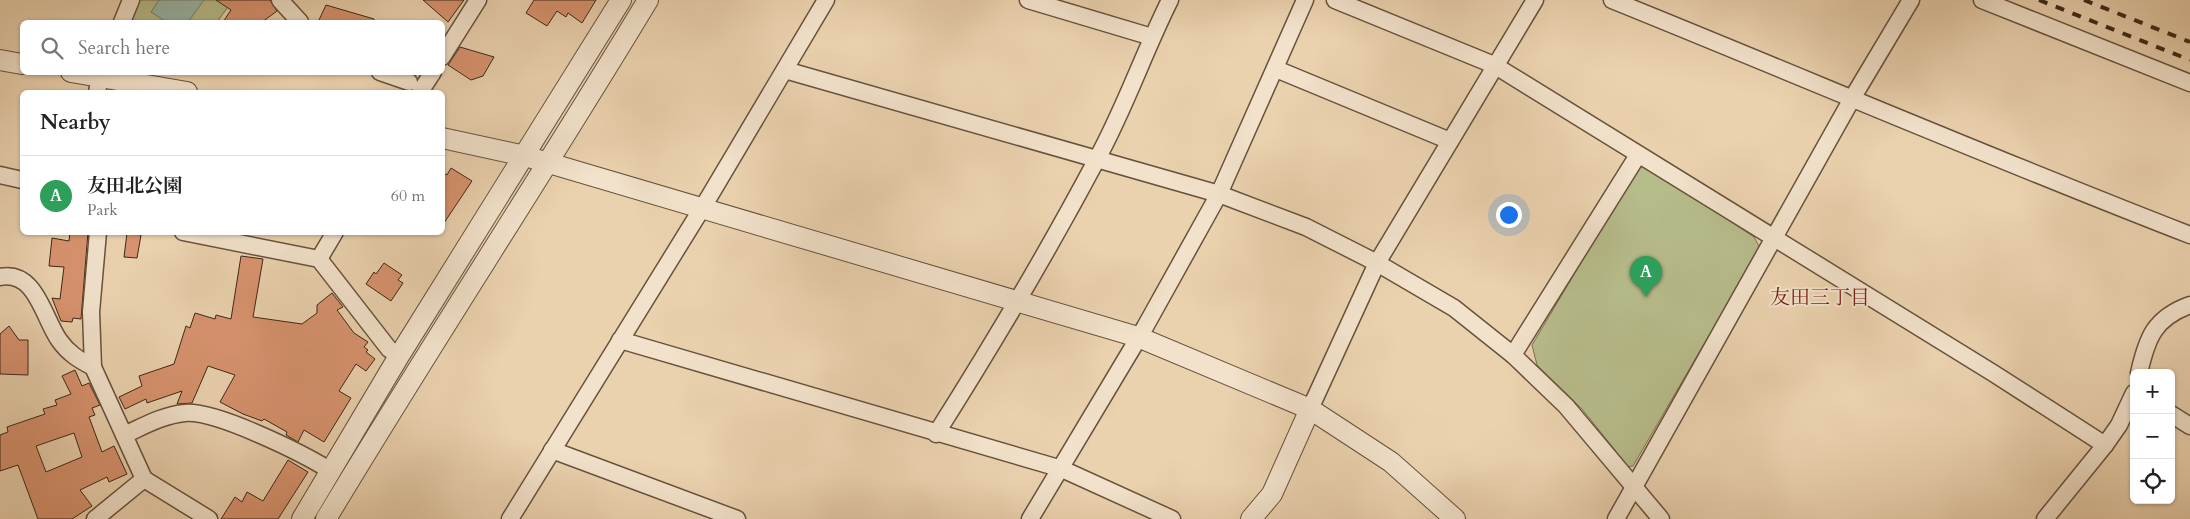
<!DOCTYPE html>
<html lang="en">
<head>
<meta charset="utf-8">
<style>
  :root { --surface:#fff; --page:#f2f2f2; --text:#222; --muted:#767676; --line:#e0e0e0; --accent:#8f2418 }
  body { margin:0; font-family:Cardo,"Noto Serif JP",serif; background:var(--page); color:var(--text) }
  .controls { position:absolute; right:15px; bottom:15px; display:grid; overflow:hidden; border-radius:8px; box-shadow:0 1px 4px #0004 }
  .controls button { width:45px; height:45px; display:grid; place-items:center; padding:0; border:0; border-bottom:1px solid var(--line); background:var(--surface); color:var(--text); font:25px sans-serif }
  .you { position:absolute; left:1508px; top:214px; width:18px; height:18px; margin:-12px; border:4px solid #fff; border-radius:50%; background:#1a73e8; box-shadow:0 0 0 8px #1a73e833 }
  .badge { display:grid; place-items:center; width:32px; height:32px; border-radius:50%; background:var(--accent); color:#fff; font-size:16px; font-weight:700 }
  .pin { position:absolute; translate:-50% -41px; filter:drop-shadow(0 1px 2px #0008) }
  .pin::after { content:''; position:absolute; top:26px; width:18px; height:15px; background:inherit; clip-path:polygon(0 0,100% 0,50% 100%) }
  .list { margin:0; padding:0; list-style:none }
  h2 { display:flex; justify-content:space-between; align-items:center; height:65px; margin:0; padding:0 20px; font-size:21px }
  h2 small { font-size:16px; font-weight:400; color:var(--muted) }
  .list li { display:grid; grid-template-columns:32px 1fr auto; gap:15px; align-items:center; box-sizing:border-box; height:80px; padding:0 20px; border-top:1px solid var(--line) }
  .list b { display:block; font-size:19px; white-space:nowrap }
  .list p { margin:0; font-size:16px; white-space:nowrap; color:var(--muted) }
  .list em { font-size:16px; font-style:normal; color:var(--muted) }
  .icon { flex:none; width:28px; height:28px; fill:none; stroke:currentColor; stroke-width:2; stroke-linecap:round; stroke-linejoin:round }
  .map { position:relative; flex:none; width:2190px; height:519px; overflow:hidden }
  .search { position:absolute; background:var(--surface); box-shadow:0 1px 4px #0004; left:20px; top:20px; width:425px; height:55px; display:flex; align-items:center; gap:12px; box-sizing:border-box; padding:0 18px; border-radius:8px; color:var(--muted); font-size:19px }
  .panel { position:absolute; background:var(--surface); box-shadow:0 1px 4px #0004; left:20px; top:90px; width:425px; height:145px; border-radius:8px }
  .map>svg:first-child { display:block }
</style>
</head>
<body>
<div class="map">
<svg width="2190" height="519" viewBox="0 0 2190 519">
  <rect width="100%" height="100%" fill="#ebd2af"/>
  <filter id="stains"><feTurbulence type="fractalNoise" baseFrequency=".004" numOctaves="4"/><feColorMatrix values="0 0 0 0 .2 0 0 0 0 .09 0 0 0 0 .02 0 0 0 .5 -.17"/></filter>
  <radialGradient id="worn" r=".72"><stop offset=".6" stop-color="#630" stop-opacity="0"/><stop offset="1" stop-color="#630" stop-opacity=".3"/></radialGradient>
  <!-- green -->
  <g fill="#b7bc8b" stroke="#797250">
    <polygon points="139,0 233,0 217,22 129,22"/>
    <polygon points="1638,167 1648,167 1754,237 1760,248 1633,466 1625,467 1615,450 1582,409 1537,365 1532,345"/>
  </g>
  <!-- water -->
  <polygon fill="#98b8a8" stroke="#737e6e" points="159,0 204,0 188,22 166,22 151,12"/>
  <!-- building -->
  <g fill="#d8936f" stroke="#3b2816" fill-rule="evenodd">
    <polygon points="216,0 270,0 277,11 262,22 223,22 231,10"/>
    <polygon points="423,0 464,0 448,22"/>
    <polygon points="534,0 596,0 582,23 568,13 566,17 557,11 547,26 526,13"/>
    <polygon points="326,5 374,19 373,22 318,22"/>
    <polygon points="460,47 494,57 483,76 471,80 448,65"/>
    <polygon points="451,168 472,181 442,226 442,172 447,175"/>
    <polygon points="70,232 88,232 81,319 73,318 72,322 61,321 52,298 60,299 64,267 49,266 52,238 69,241"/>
    <polygon points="127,233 141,235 137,258 124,257"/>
    <polygon points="241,256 263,259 253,317 302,324 317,313 317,305 332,293 343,307 337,310 354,333 368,342 364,347 368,350 366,352 375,359 366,371 356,364 339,391 351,398 324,442 304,430 298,442 286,435 287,432 264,419 262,421 243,414 220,402 235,375 208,366 192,403 177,404 182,391 147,403 146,399 125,409 119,397 142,386 139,376 174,364 186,326 190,328 195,313 215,319 216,315 231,319"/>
    <polygon points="384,263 402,275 398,280 403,283 391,301 366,284 374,272 376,274"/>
    <polygon points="9,326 19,340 28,340 28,375 0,374 0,334"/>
    <path d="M75,370l7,16 7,-3 11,22 -8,3 3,7 -6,2 13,35 12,-6 13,28 -18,8 -2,-5 -27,13 12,16 -20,13h-34l-20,-54 -18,6v-36l8,-3 -1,-5 38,-13 -2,-5 14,-4 -2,-5 16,-6 -9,-18zM74,433l8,24 -36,15 -10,-26z"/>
    <polygon points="288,460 308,472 278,519 221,519 235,497 242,502 247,492 263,501"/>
  </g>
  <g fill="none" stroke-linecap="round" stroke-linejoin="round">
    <defs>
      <g id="minor">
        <polyline points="280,0 300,22"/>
        <polyline points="1028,0 1152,37"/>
        <polyline points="1335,0 1494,65 1993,373 2105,445"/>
        <path d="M1612,0c193,78 384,160 578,235"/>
        <polyline points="1982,0 2190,83"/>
        <polyline points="122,22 131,0"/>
        <polyline points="442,57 478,0"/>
        <polyline points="1276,69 1450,141"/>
        <polyline points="785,70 1219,194 1306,227 1377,263 1454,308 1513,355 1566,406 1661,519"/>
        <polyline points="380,72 409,82"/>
        <polyline points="97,92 101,72"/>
        <polyline points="420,92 433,72"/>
        <polyline points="0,175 22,180"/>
        <polyline points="98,232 91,312 93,367 144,479 209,519"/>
        <polyline points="183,232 319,259 389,349 399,356"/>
        <polyline points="319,259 335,232"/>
        <path d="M0,277c36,-7 43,40 59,63 9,13 20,20 34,27"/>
        <polyline points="620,340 1062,469 1172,519"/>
        <polyline points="1513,355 1638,155"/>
        <path d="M2139,373c8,-35 15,-55 51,-68"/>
        <polyline points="1310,409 1377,263 1535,0"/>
        <polyline points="2171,414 2190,426"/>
        <path d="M936,434c57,-90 111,-181 161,-275 28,-51 47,-107 73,-159"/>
        <path d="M124,435c20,-9 39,-20 61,-22 31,-3 119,41 146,58"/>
        <polyline points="552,450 737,519"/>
        <polyline points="95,519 144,479"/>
        <polyline points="510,519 709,197 826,0"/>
        <polyline points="1030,519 1145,327 1219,194 1305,0"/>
        <polyline points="1616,519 1853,97 1911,0"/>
        <polyline points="2045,519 2105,445 2119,425 2134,393"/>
      </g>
      <g id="tertiary">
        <polyline points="0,60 22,64"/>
        <polyline points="71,72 187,92"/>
        <polyline points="442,138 525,156 1138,337 1310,409 1391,462 1455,519"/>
        <polyline points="302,519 399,356 621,0"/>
        <path d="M326,519c105,-175 217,-345 322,-519"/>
        <polyline points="1251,519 1272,494 1310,409"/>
      </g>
    </defs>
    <!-- minor casing -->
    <use href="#minor" stroke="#67523c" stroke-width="19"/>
    <!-- tertiary casing -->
    <use href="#tertiary" stroke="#67523c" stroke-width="22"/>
    <!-- minor -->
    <use href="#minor" stroke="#f2e2cb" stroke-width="16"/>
    <!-- tertiary -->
    <use href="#tertiary" stroke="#f2e2cb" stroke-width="20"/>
    <!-- rail -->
    <g stroke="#3b2816" stroke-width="4" stroke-dasharray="9 9" stroke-linecap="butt">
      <polyline points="2039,0 2190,60"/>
      <polyline points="2084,0 2190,42"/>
    </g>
  </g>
  <g text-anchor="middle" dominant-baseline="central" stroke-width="4" stroke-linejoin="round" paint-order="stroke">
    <!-- neighbourhood labels -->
    <g font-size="20" fill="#7a1f14" stroke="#f2e2cb">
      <text x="1820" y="297">友田三丁目</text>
    </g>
  </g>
  <rect width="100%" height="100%" filter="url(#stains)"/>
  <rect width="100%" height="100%" fill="url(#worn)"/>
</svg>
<div class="controls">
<button>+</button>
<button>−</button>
<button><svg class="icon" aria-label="locate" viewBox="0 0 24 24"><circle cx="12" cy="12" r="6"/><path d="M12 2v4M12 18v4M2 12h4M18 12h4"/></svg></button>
</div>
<div class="you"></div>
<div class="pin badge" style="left:1646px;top:297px;background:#2e9e5b">A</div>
<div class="search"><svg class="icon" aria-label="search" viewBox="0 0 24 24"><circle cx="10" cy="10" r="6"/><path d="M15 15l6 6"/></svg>Search here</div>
<section class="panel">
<h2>Nearby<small></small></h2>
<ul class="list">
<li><span class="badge" style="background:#2e9e5b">A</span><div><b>友田北公園</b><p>Park</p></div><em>60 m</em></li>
</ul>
</section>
</div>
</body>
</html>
